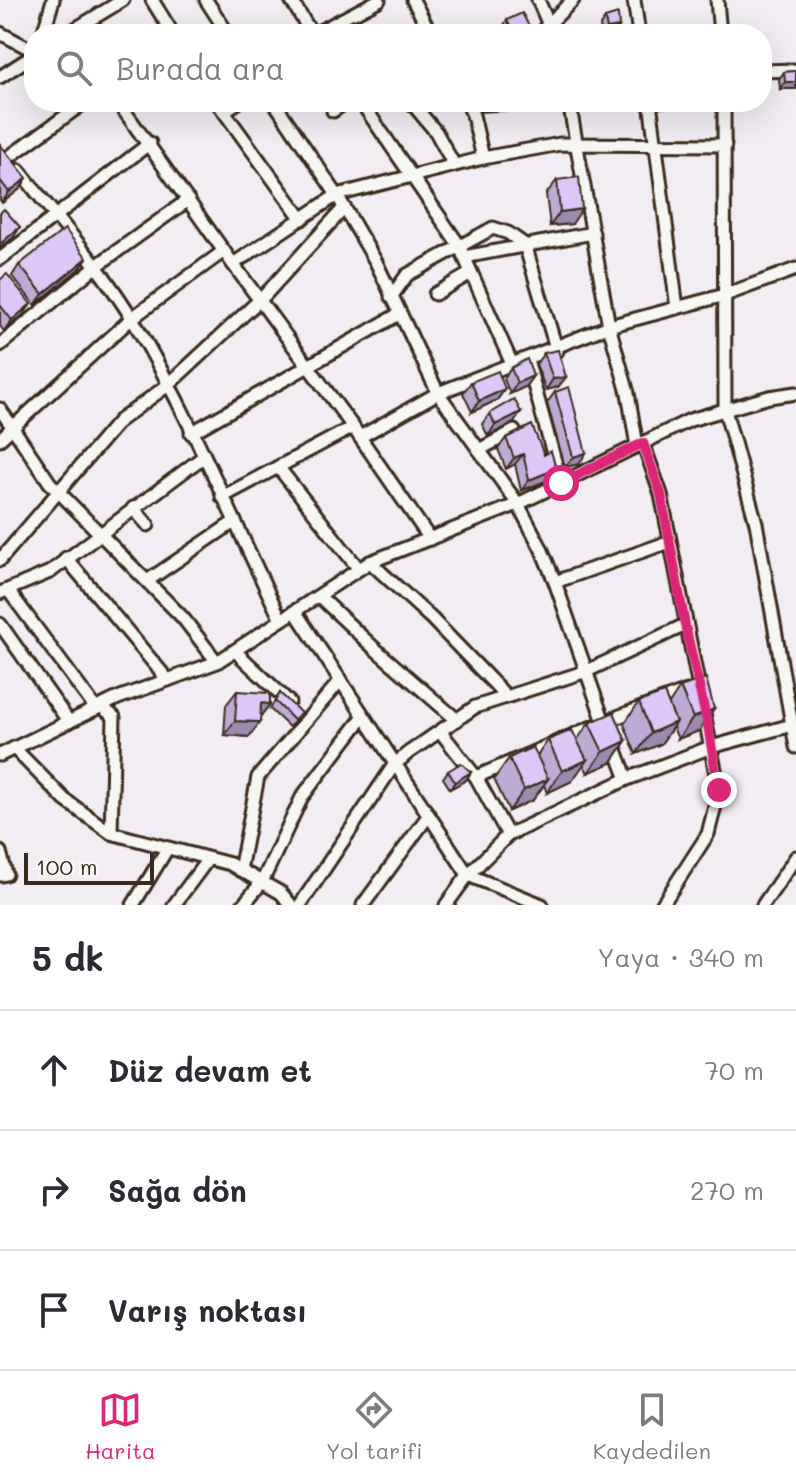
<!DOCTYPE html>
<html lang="tr">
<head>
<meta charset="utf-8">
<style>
  :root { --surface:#fff; --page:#f7f7f7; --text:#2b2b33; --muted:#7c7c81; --line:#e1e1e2; --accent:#db2777 }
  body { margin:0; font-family:Mali,sans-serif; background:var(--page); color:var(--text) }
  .scale { position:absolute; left:24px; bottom:20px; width:130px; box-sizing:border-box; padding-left:8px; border:4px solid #3b2a1e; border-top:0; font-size:22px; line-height:28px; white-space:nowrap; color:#3b2a1e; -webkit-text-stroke:6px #f6f6f2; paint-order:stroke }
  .stop { position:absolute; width:24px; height:24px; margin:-18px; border:6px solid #db2777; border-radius:50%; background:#fff }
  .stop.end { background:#db2777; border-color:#fff; box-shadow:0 2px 8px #0008 }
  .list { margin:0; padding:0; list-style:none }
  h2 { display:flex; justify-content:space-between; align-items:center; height:104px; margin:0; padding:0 32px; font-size:34px }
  h2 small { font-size:26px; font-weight:400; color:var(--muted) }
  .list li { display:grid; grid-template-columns:52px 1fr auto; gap:24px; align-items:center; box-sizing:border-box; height:120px; padding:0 32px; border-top:2px solid var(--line) }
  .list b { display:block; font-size:30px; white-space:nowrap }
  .list em { font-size:26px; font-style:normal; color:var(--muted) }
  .icon { flex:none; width:44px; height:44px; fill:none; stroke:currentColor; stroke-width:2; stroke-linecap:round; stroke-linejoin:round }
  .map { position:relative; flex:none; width:796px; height:905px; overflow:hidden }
  .search { position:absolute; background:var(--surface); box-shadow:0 8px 32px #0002; left:24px; right:24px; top:24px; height:88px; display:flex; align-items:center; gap:20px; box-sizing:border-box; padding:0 28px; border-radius:32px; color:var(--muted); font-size:30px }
  .sheet { height:464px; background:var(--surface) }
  nav { display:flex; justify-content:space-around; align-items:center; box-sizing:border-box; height:112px; border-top:2px solid var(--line); background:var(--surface); font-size:22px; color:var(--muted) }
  nav a { display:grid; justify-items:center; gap:4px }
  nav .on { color:var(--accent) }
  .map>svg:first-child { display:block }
</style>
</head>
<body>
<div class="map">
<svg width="796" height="905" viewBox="0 0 796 905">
  <rect width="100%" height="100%" fill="#f1edf3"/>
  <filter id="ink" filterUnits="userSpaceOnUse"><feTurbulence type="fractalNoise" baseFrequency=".0125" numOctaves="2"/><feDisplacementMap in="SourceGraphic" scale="16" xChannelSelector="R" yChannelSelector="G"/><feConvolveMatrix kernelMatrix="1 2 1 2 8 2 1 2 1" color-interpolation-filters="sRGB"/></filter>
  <g filter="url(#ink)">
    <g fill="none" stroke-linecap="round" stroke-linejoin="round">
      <defs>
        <g id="minor">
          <polyline points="152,0 173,34"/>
          <polyline points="206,0 228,34"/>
          <polyline points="291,0 312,34"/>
          <polyline points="413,0 431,34"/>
          <polyline points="538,0 553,34"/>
          <polyline points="634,0 639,34"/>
          <polyline points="717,0 720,34"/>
          <polyline points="0,33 34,51"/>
          <polyline points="43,34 53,0"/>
          <polyline points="67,34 123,0"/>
          <polyline points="314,34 379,0"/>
          <polyline points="539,34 573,0"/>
          <polyline points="762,71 796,70"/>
          <polyline points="0,77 34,55"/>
          <polyline points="118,102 233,264 353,427 430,539"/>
          <polyline points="217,102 302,219"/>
          <polyline points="274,102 337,195 376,262 438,393 518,504 541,548 555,582 604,722 687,691"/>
          <polyline points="361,102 459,245 512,364"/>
          <polyline points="411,102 436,132 454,165"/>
          <polyline points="467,102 473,115 483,158"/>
          <polyline points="569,102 609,326 628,393 637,446"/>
          <polyline points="650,102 677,308"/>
          <polyline points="724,102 725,410 756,523 796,747"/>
          <polyline points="468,105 523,102"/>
          <polyline points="224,111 238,102"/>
          <polyline points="333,111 346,102"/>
          <polyline points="9,157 85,102"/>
          <path d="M19,170c38,49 82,97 114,150 57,96 100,200 148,300"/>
          <polyline points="464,257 593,233"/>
          <polyline points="0,259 150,143"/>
          <polyline points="233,264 337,195 483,158 560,144 725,145"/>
          <polyline points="435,294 471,273"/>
          <polyline points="391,297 407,275 493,228 508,233 525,245 557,351"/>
          <polyline points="0,345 95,267 188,200"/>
          <polyline points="528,363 561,483"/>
          <polyline points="0,409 50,483 183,618 217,662"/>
          <polyline points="191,433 399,314"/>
          <polyline points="360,437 438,393 609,326 725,295 796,269"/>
          <polyline points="0,439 132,318 224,251"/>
          <polyline points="643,443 661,494 719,790 708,834 662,905"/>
          <polyline points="479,450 514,431"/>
          <polyline points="278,467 359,569"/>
          <polyline points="222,497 353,427"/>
          <polyline points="133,508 148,525"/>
          <polyline points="66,558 168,680"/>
          <polyline points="0,560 119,421 168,385 265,295 344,208"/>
          <polyline points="370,562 432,619 507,697"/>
          <polyline points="147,581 234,522"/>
          <polyline points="555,582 669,542"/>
          <polyline points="8,590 96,709"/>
          <polyline points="0,593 50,572 203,457"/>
          <polyline points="319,596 374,648 457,720"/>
          <polyline points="295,611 468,875 542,905"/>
          <polyline points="0,624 69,722"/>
          <polyline points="235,651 289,702"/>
          <polyline points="101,706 114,717 111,833"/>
          <polyline points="440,731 476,777 508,835"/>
          <polyline points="613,742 627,779"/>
          <polyline points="14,748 65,800 111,833 230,864 281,893 291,905"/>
          <polyline points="0,755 118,698 217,662 370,562 518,504 690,420 769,397 796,393"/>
          <polyline points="476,777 594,726"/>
          <polyline points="0,852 6,874 0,875"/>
          <polyline points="240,870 258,777 340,681"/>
          <polyline points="133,905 167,849"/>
          <polyline points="174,905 208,859"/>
          <polyline points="243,905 262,882 302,797 363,717"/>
          <polyline points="300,905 394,765 408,753 475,707 587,671 685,625"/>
          <polyline points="363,905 428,816"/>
          <polyline points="446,905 468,875 508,835 627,779 711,747 792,725"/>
          <polyline points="763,905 796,857"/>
        </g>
      </defs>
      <!-- minor casing -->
      <use href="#minor" stroke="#3b2a1e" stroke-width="17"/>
      <!-- minor -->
      <use href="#minor" stroke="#f6f6f2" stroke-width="11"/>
    </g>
    <!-- wall -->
    <g fill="#beabd4" stroke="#3b2a1e" stroke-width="2">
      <polygon points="605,18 619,27 614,34 601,34 600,25"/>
      <polygon points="507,20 529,26 524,34 505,34 502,28"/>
      <polygon points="343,24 354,34 339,34 338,31"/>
      <polygon points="796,71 780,89 779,79 784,72"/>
      <polygon points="0,144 20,189 2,203 0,200"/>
      <polygon points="557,180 572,224 550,226 546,194"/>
      <polygon points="19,265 80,268 35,305 12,276"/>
      <polygon points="0,280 31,304 23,315 4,331 0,326"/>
      <polygon points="544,353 566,377 558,387 546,390 536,364"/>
      <polygon points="511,368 533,376 525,387 510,394 504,379"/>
      <polygon points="471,382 505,389 497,400 472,412 463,393"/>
      <polygon points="555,392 579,464 565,467 547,403"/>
      <polygon points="490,413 514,423 488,436 482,424"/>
      <polygon points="506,438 544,455 556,469 548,480 521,491 515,464 506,469 498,449"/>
      <polygon points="680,687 699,731 678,739 673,727 661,744 636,754 624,724 639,702 669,704"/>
      <polygon points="237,691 270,704 260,718 249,737 224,735 226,705"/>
      <polygon points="280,693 296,720 289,727 270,709"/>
      <polygon points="589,723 626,741 611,763 588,773 583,764 572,781 547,793 544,785 533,800 509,811 494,779 509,758 537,756 548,740 577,740"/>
      <polygon points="448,771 471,772 466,780 450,789 443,778"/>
    </g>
    <!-- shaded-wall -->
    <g fill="#9b8bad" stroke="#3b2a1e" stroke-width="2">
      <polygon points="529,26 524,34 512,34 513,33"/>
      <polygon points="619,27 614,34 603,34 607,29"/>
      <polygon points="785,82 796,82 796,89 780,89"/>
      <polygon points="667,102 682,102 681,104 662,108"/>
      <polygon points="27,178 20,189 2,203 9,192"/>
      <polygon points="582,209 572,224 550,226 560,212"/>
      <polygon points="20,227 13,238 0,248 0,244"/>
      <polygon points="87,258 80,268 35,305 43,294"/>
      <polygon points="31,304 23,315 4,331 12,320"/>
      <polygon points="533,376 525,387 510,394 517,383"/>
      <polygon points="566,377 558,387 546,390 553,379"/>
      <polygon points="505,389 497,400 472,412 479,401"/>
      <polygon points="521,412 514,423 488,436 495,425"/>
      <polygon points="586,453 579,464 565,467 573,457"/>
      <polygon points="523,454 515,464 506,469 514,458"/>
      <polygon points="556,469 548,480 521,491 529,480"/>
      <polygon points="261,703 270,704 259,718"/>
      <polygon points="714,709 699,731 678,739 693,718"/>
      <polygon points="235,721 260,722 249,737 224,735"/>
      <polygon points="676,722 661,744 636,754 651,733"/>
      <polygon points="626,741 611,763 588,773 603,752"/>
      <polygon points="587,760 572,781 547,793 562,771"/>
      <polygon points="471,772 466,780 450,789 455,782"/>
      <polygon points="548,779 533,800 509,811 524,790"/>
    </g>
    <!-- building -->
    <g fill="#ddc7f7" stroke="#3b2a1e" stroke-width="2">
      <polygon points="522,13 529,26 513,33 507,20"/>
      <polygon points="618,14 619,27 607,29 605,18"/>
      <polygon points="353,19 358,29 350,34 347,34 343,24"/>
      <polygon points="796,71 796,82 785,82 784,72"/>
      <polygon points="0,144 27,178 9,192 0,180"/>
      <polygon points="579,177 582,209 560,212 557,180"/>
      <polygon points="4,209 20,227 0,244 0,213"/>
      <polygon points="65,229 87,258 43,294 19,265"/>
      <polygon points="7,274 31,304 12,320 0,305 0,280"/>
      <polygon points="558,350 566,377 553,379 544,353"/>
      <polygon points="527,359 533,376 517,383 511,368"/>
      <polygon points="498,371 505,389 479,401 471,382"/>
      <polygon points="569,387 586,453 573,457 555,392"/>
      <polygon points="514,399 521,412 495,425 490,413"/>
      <polygon points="532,425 544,455 551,451 556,469 529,480 523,454 514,458 506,438"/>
      <polygon points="706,678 714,709 693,718 680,687"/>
      <polygon points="237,691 270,693 270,704 261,703 260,722 235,721"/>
      <polygon points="280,693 301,713 294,720 275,701"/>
      <polygon points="664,693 676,722 651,733 639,702"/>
      <polygon points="614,712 626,741 603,752 589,723"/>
      <polygon points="572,730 587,760 562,771 548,740"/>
      <polygon points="533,747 548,779 524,790 509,758"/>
      <polygon points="461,763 471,772 455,782 448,771"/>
    </g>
  </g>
  <g fill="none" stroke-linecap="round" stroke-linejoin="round" filter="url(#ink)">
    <!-- route -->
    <polyline stroke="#db2777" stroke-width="10" points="561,483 643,443 661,494 685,625 708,726 719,790"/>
  </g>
</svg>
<div class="scale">100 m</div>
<div class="stop" style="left:561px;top:483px"></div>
<div class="stop end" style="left:719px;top:790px"></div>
<div class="search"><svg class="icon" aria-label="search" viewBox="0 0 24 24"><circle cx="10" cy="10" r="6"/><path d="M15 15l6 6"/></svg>Burada ara</div>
</div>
<section class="sheet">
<h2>5 dk<small>Yaya · 340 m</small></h2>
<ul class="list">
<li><svg class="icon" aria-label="ahead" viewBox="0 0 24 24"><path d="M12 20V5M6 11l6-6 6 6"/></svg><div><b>Düz devam et</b></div><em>70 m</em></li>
<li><svg class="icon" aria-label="right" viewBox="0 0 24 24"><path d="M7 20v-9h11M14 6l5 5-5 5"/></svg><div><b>Sağa dön</b></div><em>270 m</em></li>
<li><svg class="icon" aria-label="arrive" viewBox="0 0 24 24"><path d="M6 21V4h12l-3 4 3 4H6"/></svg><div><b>Varış noktası</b></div></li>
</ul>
</section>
<nav>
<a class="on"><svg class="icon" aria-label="map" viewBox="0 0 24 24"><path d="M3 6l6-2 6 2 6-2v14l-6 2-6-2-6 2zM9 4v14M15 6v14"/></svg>Harita</a>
<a><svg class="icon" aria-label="directions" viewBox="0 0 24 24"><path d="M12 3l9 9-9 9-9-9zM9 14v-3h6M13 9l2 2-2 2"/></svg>Yol tarifi</a>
<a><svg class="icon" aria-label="saved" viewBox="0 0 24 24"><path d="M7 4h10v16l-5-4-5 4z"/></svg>Kaydedilen</a>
</nav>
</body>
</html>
